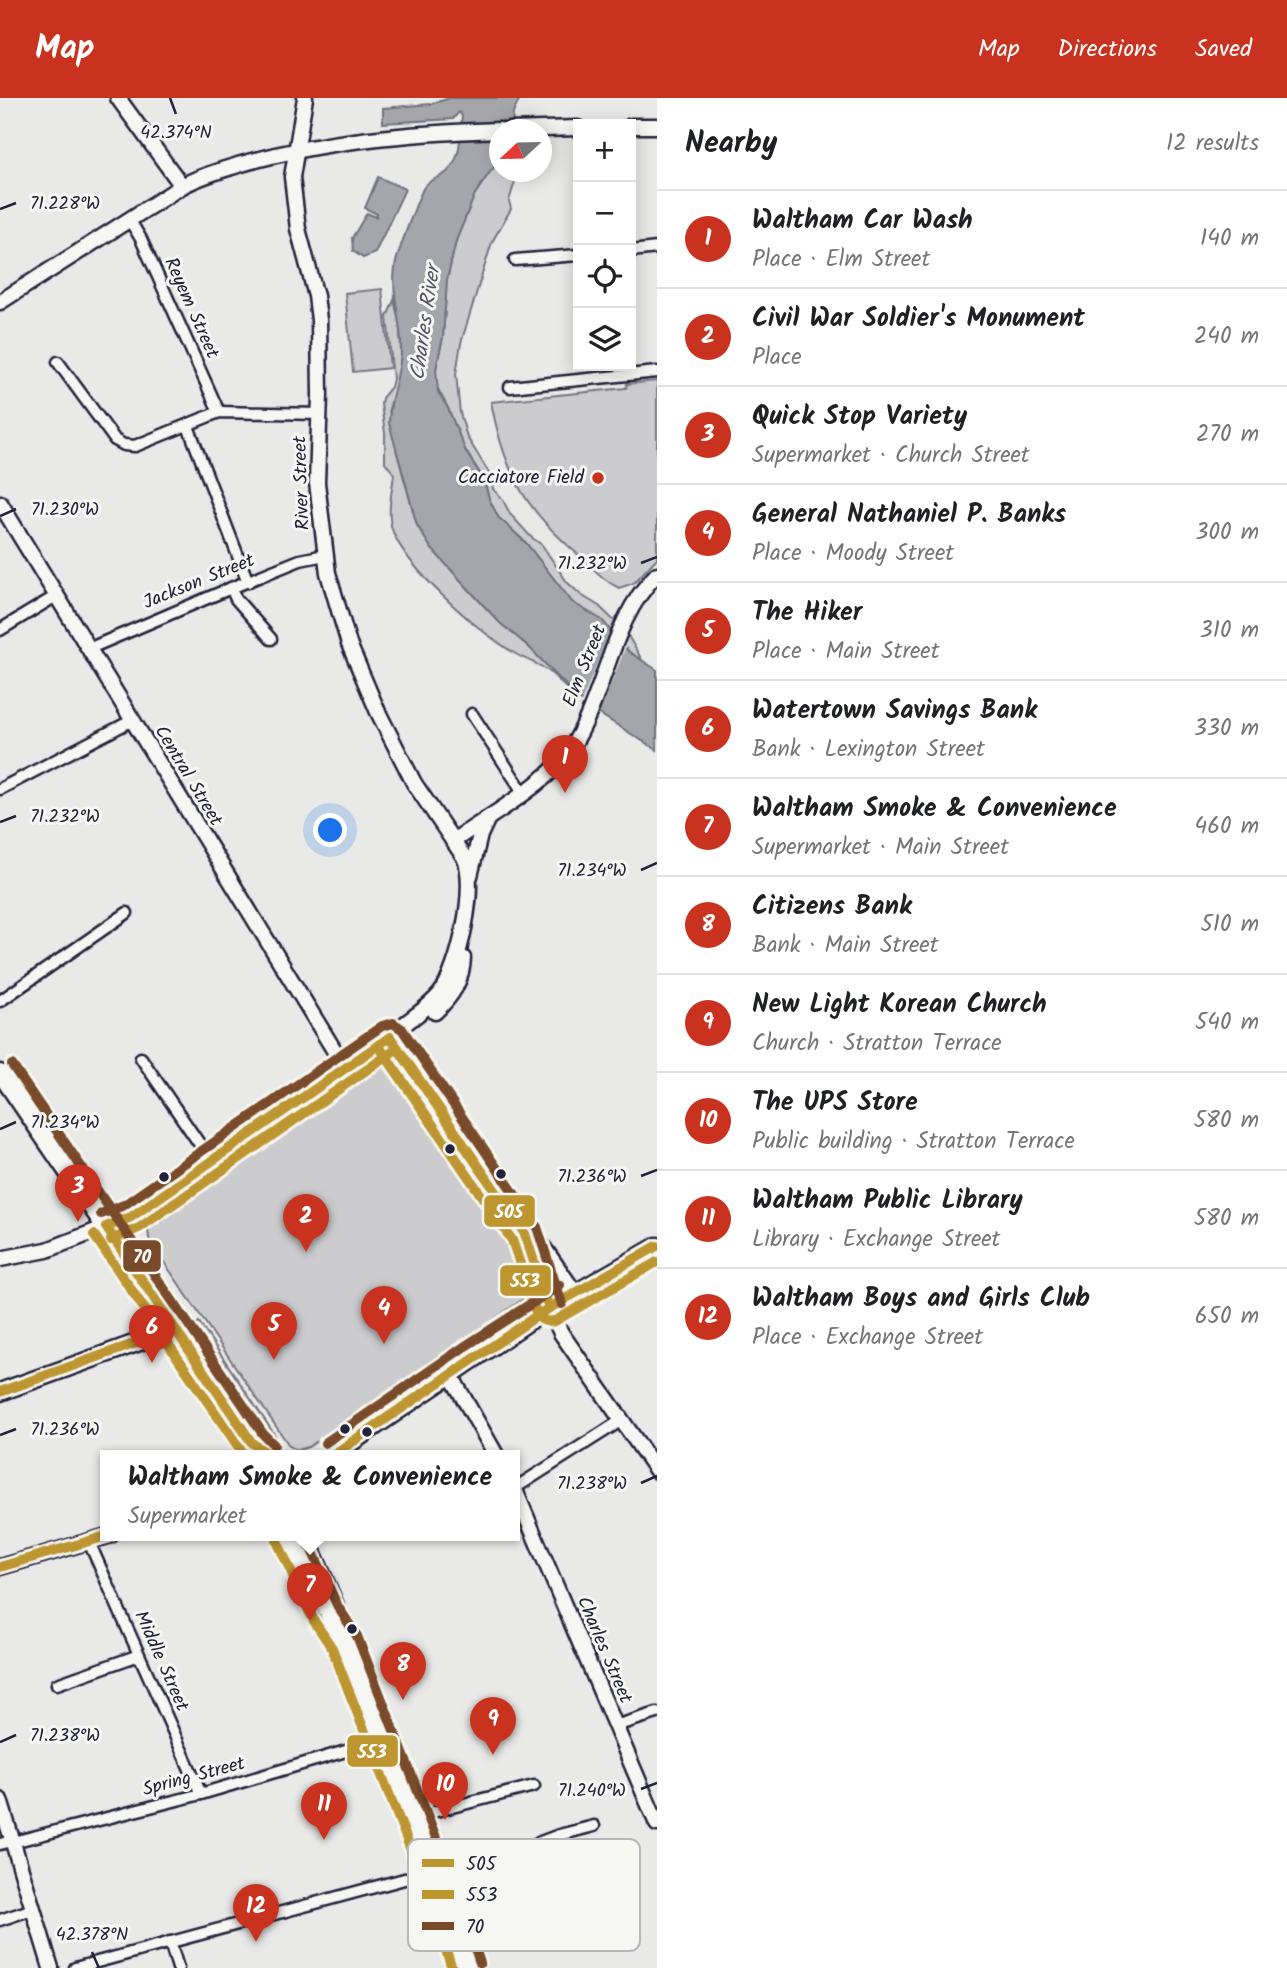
<!DOCTYPE html>
<html lang="en">
<head>
<meta charset="utf-8">
<style>
  :root { --surface:#fff; --page:#f6f6f6; --text:#202124; --muted:#757577; --line:#e0e0e0; --accent:#c8321e }
  body { margin:0; font-family:Kalam,sans-serif; background:var(--page); color:var(--text) }
  .controls { position:absolute; right:21px; top:21px; display:grid; overflow:hidden; border-radius:0px; box-shadow:0 4px 18px #0003 }
  .controls button { width:63px; height:63px; display:grid; place-items:center; padding:0; border:0; border-bottom:2px solid var(--line); background:var(--surface); color:var(--text); font:35px sans-serif }
  .compass { position:absolute; left:489px; top:21px; width:63px; height:63px; border-radius:50%; background:var(--surface); box-shadow:0 4px 18px #0003; rotate:248deg }
  .you { position:absolute; left:331px; top:733px; width:24px; height:24px; margin:-18px; border:5px solid #fff; border-radius:50%; background:#1a73e8; box-shadow:0 0 0 10px #1a73e833 }
  .badge { display:grid; place-items:center; width:46px; height:46px; border-radius:50%; background:var(--accent); color:#fff; font-size:23px; font-weight:700 }
  .pin { position:absolute; translate:-50% -58px; filter:drop-shadow(0 2px 4px #0008) }
  .pin::after { content:''; position:absolute; top:37px; width:24px; height:21px; background:inherit; clip-path:polygon(0 0,100% 0,50% 100%) }
  .popup { position:absolute; left:100px; top:1352px; width:420px; height:91px; box-sizing:border-box; display:grid; place-content:center; border-radius:0px; background:var(--surface); filter:drop-shadow(0 2px 5px #0005); font-size:23px; white-space:nowrap; color:var(--muted) }
  .popup b { font-size:26px; color:var(--text) }
  .popup::after { content:''; position:absolute; left:50%; top:100%; margin-left:-14px; border:14px solid transparent; border-top-color:var(--surface) }
  .list { margin:0; padding:0; list-style:none }
  h2 { display:flex; justify-content:space-between; align-items:center; height:91px; margin:0; padding:0 28px; font-size:30px }
  h2 small { font-size:23px; font-weight:400; color:var(--muted) }
  .list li { display:grid; grid-template-columns:46px 1fr auto; gap:21px; align-items:center; box-sizing:border-box; height:98px; padding:0 28px; border-top:2px solid var(--line) }
  .list b { display:block; font-size:26px; white-space:nowrap }
  .list p { margin:0; font-size:23px; white-space:nowrap; color:var(--muted) }
  .list em { font-size:23px; font-style:normal; color:var(--muted) }
  .icon { flex:none; width:38px; height:38px; fill:none; stroke:currentColor; stroke-width:2; stroke-linecap:round; stroke-linejoin:round }
  .map { position:relative; flex:none; width:657px; height:1870px; overflow:hidden }
  header { display:flex; align-items:center; gap:42px; box-sizing:border-box; height:98px; padding:0 35px; background:var(--accent); color:#fff }
  header strong { font-size:33px }
  nav { display:flex; gap:38px; margin-inline-start:auto; font-size:24px }
  main { display:flex }
  aside { flex:1; background:var(--surface) }
  .map>svg:first-child { display:block }
</style>
</head>
<body>
<header>
<strong>Map</strong>
<nav><a>Map</a><a>Directions</a><a>Saved</a></nav>
</header>
<main>
<div class="map">
<svg width="657" height="1870" viewBox="0 0 657 1870">
  <rect width="100%" height="100%" fill="#e9e9e7"/>
  <filter id="ink" filterUnits="userSpaceOnUse"><feTurbulence type="fractalNoise" baseFrequency=".0143" numOctaves="2"/><feDisplacementMap in="SourceGraphic" scale="14" xChannelSelector="R" yChannelSelector="G"/><feConvolveMatrix kernelMatrix="1 2 1 2 8 2 1 2 1" color-interpolation-filters="sRGB"/></filter>
  <g filter="url(#ink)">
    <!-- green -->
    <g fill="#ccccce" stroke="#777784" stroke-width="2">
      <polygon points="499,63 500,74 518,74 509,103 511,111 492,144 461,245 456,276 460,315 467,339 491,378 493,391 503,402 510,416 531,439 542,447 567,484 581,497 599,508 626,534 642,562 629,554 616,538 572,504 526,445 498,419 489,401 484,382 458,340 448,310 436,287 436,271 443,239 447,182 456,143 475,96 490,74"/>
      <polygon points="382,191 390,270 353,274 345,195"/>
      <path d="M394,202l6,25 1,30 -2,19 -10,35 8,44 20,72 14,23 53,58 16,17 28,23 47,49c-10,-6 -15,-14 -24,-22 -10,-9 -26,-13 -37,-20 -37,-23 -105,-82 -121,-121 -7,-17 -1,-40 1,-58l-9,-12v-29l-4,-29 1,-6 9,-11 2,-8 -6,-62z"/>
      <path d="M657,283v177l-23,25 -15,5c-15,-7 -26,-20 -38,-31 -57,-48 -76,-83 -90,-155l135,-14 1,-4z"/>
      <path d="M381,965l9,6 108,157 31,69 -219,151c-8,4 -16,6 -22,-2l-137,-201c-5,-10 -3,-19 6,-26z"/>
      <polygon points="199,1224 281,1346 275,1349 193,1228"/>
    </g>
    <!-- water -->
    <g fill="#a5a5ac" stroke="#71717f" stroke-width="2">
      <path d="M450,0h70l-7,15 -1,16 -12,1 -1,31 -9,11 -15,22 -19,47 -9,39 -4,57 -7,32 2,23 10,16 18,44 18,28 5,19 9,18 28,26 46,59 30,18 27,32 28,18v80l-72,-45 -57,-59 -28,-23 -69,-75 -14,-23 -28,-102c0,-23 10,-45 12,-69 2,-32 -13,-64 -4,-96 4,-13 21,-61 27,-71 5,-7 16,-9 23,-15 15,-13 13,-38 15,-56l-3,-4 -6,7 -70,4v-15l48,-4z"/>
      <polygon points="378,79 405,91 375,155 363,160 353,153 352,140 367,115 376,119 377,116 365,110"/>
    </g>
    <!-- pier -->
    <polygon fill="#e9e9e7" points="613,527 627,546 598,618 580,607"/>
    <g fill="none" stroke-linecap="round" stroke-linejoin="round">
      <defs>
        <g id="street">
          <polyline points="129,121 141,141 219,314"/>
          <polyline points="631,153 657,150"/>
          <polyline points="515,162 578,157"/>
          <polyline points="58,264 115,342 124,347 135,348 219,314 320,316"/>
          <polyline points="510,289 657,274"/>
          <polyline points="188,328 248,484"/>
          <polyline points="231,490 236,501 271,541"/>
          <polyline points="0,532 56,498"/>
          <polyline points="88,551 231,490 300,462 325,457"/>
          <polyline points="472,616 523,694"/>
          <polyline points="0,691 131,623"/>
          <polyline points="0,903 127,815"/>
          <polyline points="141,960 211,1063"/>
          <polyline points="515,1390 622,1322"/>
          <polyline points="89,1444 201,1696"/>
          <polyline points="57,1586 139,1557"/>
          <polyline points="615,1628 657,1615"/>
          <polyline points="413,1719 534,1688"/>
          <polyline points="13,1744 201,1696 383,1642"/>
          <polyline points="0,1746 12,1743"/>
          <polyline points="435,1775 509,1756 559,1737 594,1728"/>
          <polyline points="0,1822 33,1811"/>
          <polyline points="170,1844 178,1870"/>
          <polyline points="75,1870 434,1773"/>
        </g>
        <g id="secondary">
          <polyline points="118,0 182,88"/>
          <path d="M305,0l-13,79 6,52 18,67 3,24 1,75 -3,88 11,90 21,71 29,68 36,71 50,74c14,27 -5,113 -24,137 -14,17 -35,27 -50,43"/>
          <polyline points="631,28 657,28"/>
          <polyline points="509,32 578,30"/>
          <path d="M0,204l182,-116c18,-10 37,-15 56,-21 84,-25 174,-32 262,-35"/>
          <polyline points="0,405 345,970"/>
          <path d="M453,743c34,-23 96,-59 117,-91 36,-55 40,-130 87,-176"/>
          <polyline points="470,778 480,737 488,720"/>
          <path d="M435,914c17,-16 27,-31 28,-54"/>
          <polyline points="0,1161 47,1152 106,1129"/>
          <polyline points="549,1210 561,1235 657,1373"/>
          <polyline points="450,1276 496,1357"/>
          <polyline points="515,1392 657,1726"/>
          <polyline points="0,1469 111,1437"/>
          <polyline points="0,1702 51,1870"/>
        </g>
        <g id="primary">
          <polyline points="0,975 252,1345 264,1357"/>
          <polyline points="106,1129 131,1119 390,939 525,1136 549,1210"/>
          <polyline points="525,1136 542,1149 574,1195"/>
          <polyline points="0,1294 153,1239 172,1227"/>
          <polyline points="333,1357 541,1215 657,1148"/>
          <polyline points="290,1437 338,1535"/>
          <polyline points="305,1437 335,1507 344,1543 431,1765 467,1870"/>
        </g>
      </defs>
      <!-- street casing -->
      <use href="#street" stroke="#22223b" stroke-width="15"/>
      <!-- secondary casing -->
      <use href="#secondary" stroke="#22223b" stroke-width="19"/>
      <!-- primary casing -->
      <use href="#primary" stroke="#22223b" stroke-width="21"/>
      <!-- street -->
      <use href="#street" stroke="#f6f6f2" stroke-width="10"/>
      <!-- secondary -->
      <use href="#secondary" stroke="#f6f6f2" stroke-width="14"/>
      <!-- primary -->
      <use href="#primary" stroke="#f6f6f2" stroke-width="16"/>
      <defs>
        <g id="bus-1">
          <polyline points="390,939 525,1136 549,1210"/>
          <polyline points="106,1129 131,1119 390,939"/>
          <polyline points="106,1129 252,1345 269,1357"/>
          <polyline points="0,1294 153,1239 172,1227"/>
          <polyline points="333,1357 541,1215 657,1148"/>
          <polyline points="0,1469 110,1437"/>
        </g>
        <g id="bus-2">
          <path d="M378,947l134,195 24,72c3,8 10,11 19,9l102,-59"/>
          <polyline points="94,1137 244,1357"/>
          <polyline points="111,1142 139,1130 398,950"/>
          <polyline points="277,1443 314,1523 332,1550 418,1770 452,1870"/>
        </g>
        <g id="bus-3">
          <polyline points="12,967 263,1336 274,1347"/>
          <polyline points="101,1116 124,1107 382,928 393,925 402,931 537,1129 562,1206"/>
          <polyline points="325,1345 464,1249 560,1187"/>
          <polyline points="305,1437 338,1509 357,1538 444,1760 480,1865"/>
        </g>
      </defs>
      <!-- bus-1 casing -->
      <use href="#bus-1" stroke="#f6f6f2" stroke-width="16"/>
      <!-- bus-2 casing -->
      <use href="#bus-2" stroke="#f6f6f2" stroke-width="16"/>
      <!-- bus-3 casing -->
      <use href="#bus-3" stroke="#f6f6f2" stroke-width="16"/>
      <!-- bus-1 -->
      <use href="#bus-1" stroke="#bd9630" stroke-width="10"/>
      <!-- bus-2 -->
      <use href="#bus-2" stroke="#bd9630" stroke-width="10"/>
      <!-- bus-3 -->
      <use href="#bus-3" stroke="#7a4b2a" stroke-width="10"/>
    </g>
  </g>
  <!-- ticks -->
  <path fill="none" stroke="#22223b" stroke-width="2.5" d="M170,0l6,16M0,111l16,-6M0,418l16,-7M641,465l16,-6M0,724l16,-6M641,772l16,-7M0,1031l16,-7M641,1078l16,-6M0,1337l16,-6M641,1385l16,-7M0,1644l16,-7M641,1691l16,-6M92,1854l7,16"/>
  <!-- markers -->
  <circle fill="#c8321e" stroke="#f6f6f2" stroke-width="2.5" cx="598" cy="380" r="7"/>
  <g fill="#22223b" stroke="#f6f6f2" stroke-width="2.5">
    <circle cx="450" cy="1051" r="6"/>
    <circle cx="501" cy="1076" r="6"/>
    <circle cx="164" cy="1079" r="6"/>
    <circle cx="345" cy="1331" r="6"/>
    <circle cx="367" cy="1334" r="6"/>
    <circle cx="352" cy="1531" r="6"/>
  </g>
  <g text-anchor="middle" dominant-baseline="central" stroke-width="6" stroke-linejoin="round" paint-order="stroke">
    <!-- street labels -->
    <g font-size="19" fill="#22223b" stroke="#f6f6f2">
      <text transform="translate(191 210) rotate(66)">Reyem Street</text>
      <text transform="translate(302 385) rotate(-92)">River Street</text>
      <text transform="translate(199 484) rotate(-22)">Jackson Street</text>
      <text transform="translate(585 568) rotate(-68)">Elm Street</text>
      <text transform="translate(188 678) rotate(59)">Central Street</text>
      <text transform="translate(604 1552) rotate(67)">Charles Street</text>
      <text transform="translate(161 1563) rotate(66)">Middle Street</text>
      <text transform="translate(194 1679) rotate(-15)">Spring Street</text>
    </g>
    <!-- poi labels -->
    <g font-size="19" fill="#22223b" stroke="#f6f6f2" text-anchor="end">
      <text x="584" y="380">Cacciatore Field</text>
    </g>
    <!-- water labels -->
    <g font-size="21" font-style="italic" fill="#565668" stroke="#f6f6f2">
      <text transform="translate(426 225) rotate(-82)">Charles River</text>
    </g>
  </g>
  <!-- legend -->
  <rect x="408" y="1741" width="232" height="112" rx="10" fill="#f6f6f2" stroke="#b6b6bb" stroke-width="2"/>
  <rect x="422" y="1761" width="32" height="8" fill="#bd9630"/>
  <rect x="422" y="1792" width="32" height="9" fill="#bd9630"/>
  <rect x="422" y="1824" width="32" height="8" fill="#7a4b2a"/>
  <g font-size="19" fill="#22223b">
    <text x="466" y="1772">505</text>
    <text x="466" y="1803">553</text>
    <text x="466" y="1835">70</text>
  </g>
  <g font-size="18" text-anchor="middle" fill="#22223b" stroke="#f6f6f2" stroke-width="6" stroke-linejoin="round" paint-order="stroke">
    <text x="176" y="40">42.374°N</text>
    <text x="65" y="111">71.228°W</text>
    <text x="65" y="417">71.230°W</text>
    <text x="592" y="471">71.232°W</text>
    <text x="65" y="724">71.232°W</text>
    <text x="592" y="778">71.234°W</text>
    <text x="65" y="1030">71.234°W</text>
    <text x="592" y="1084">71.236°W</text>
    <text x="65" y="1337">71.236°W</text>
    <text x="592" y="1391">71.238°W</text>
    <text x="65" y="1643">71.238°W</text>
    <text x="592" y="1698">71.240°W</text>
    <text x="92" y="1842">42.378°N</text>
  </g>
  <g stroke="#f6f6f2" stroke-width="2.5">
    <rect x="483" y="1096" width="53" height="34" rx="7" fill="#bd9630"/>
    <rect x="122" y="1141" width="40" height="34" rx="7" fill="#7a4b2a"/>
    <rect x="499" y="1166" width="53" height="33" rx="7" fill="#bd9630"/>
    <rect x="346" y="1636" width="53" height="34" rx="7" fill="#bd9630"/>
  </g>
  <g font-size="19" text-anchor="middle" font-weight="bold" fill="#fff">
    <text x="509" y="1120">505</text>
    <text x="142" y="1165">70</text>
    <text x="525" y="1189">553</text>
    <text x="372" y="1660">553</text>
  </g>
</svg>
<div class="controls">
<button>+</button>
<button>−</button>
<button><svg class="icon" aria-label="locate" viewBox="0 0 24 24"><circle cx="12" cy="12" r="6"/><path d="M12 2v4M12 18v4M2 12h4M18 12h4"/></svg></button>
<button><svg class="icon" aria-label="layers" viewBox="0 0 24 24"><path d="M12 4l9 5-9 5-9-5zM3 14l9 5 9-5"/></svg></button>
</div>
<svg class="compass" viewBox="-18 -18 36 36"><path d="M0-13l5 13h-10z" fill="#e53935"/><path d="M0 13l5-13h-10z" fill="#757577"/></svg>
<div class="you"></div>
<div class="pin badge" style="left:565px;top:695px">1</div>
<div class="pin badge" style="left:306px;top:1154px">2</div>
<div class="pin badge" style="left:78px;top:1124px">3</div>
<div class="pin badge" style="left:384px;top:1246px">4</div>
<div class="pin badge" style="left:274px;top:1262px">5</div>
<div class="pin badge" style="left:152px;top:1265px">6</div>
<div class="pin badge" style="left:310px;top:1523px">7</div>
<div class="popup"><b>Waltham Smoke &amp; Convenience</b>Supermarket</div>
<div class="pin badge" style="left:403px;top:1602px">8</div>
<div class="pin badge" style="left:493px;top:1657px">9</div>
<div class="pin badge" style="left:445px;top:1722px">10</div>
<div class="pin badge" style="left:324px;top:1742px">11</div>
<div class="pin badge" style="left:256px;top:1844px">12</div>
</div>
<aside>
<h2>Nearby<small>12 results</small></h2>
<ul class="list">
<li><span class="badge">1</span><div><b>Waltham Car Wash</b><p>Place · Elm Street</p></div><em>140 m</em></li>
<li><span class="badge">2</span><div><b>Civil War Soldier's Monument</b><p>Place</p></div><em>240 m</em></li>
<li><span class="badge">3</span><div><b>Quick Stop Variety</b><p>Supermarket · Church Street</p></div><em>270 m</em></li>
<li><span class="badge">4</span><div><b>General Nathaniel P. Banks</b><p>Place · Moody Street</p></div><em>300 m</em></li>
<li><span class="badge">5</span><div><b>The Hiker</b><p>Place · Main Street</p></div><em>310 m</em></li>
<li><span class="badge">6</span><div><b>Watertown Savings Bank</b><p>Bank · Lexington Street</p></div><em>330 m</em></li>
<li><span class="badge">7</span><div><b>Waltham Smoke &amp; Convenience</b><p>Supermarket · Main Street</p></div><em>460 m</em></li>
<li><span class="badge">8</span><div><b>Citizens Bank</b><p>Bank · Main Street</p></div><em>510 m</em></li>
<li><span class="badge">9</span><div><b>New Light Korean Church</b><p>Church · Stratton Terrace</p></div><em>540 m</em></li>
<li><span class="badge">10</span><div><b>The UPS Store</b><p>Public building · Stratton Terrace</p></div><em>580 m</em></li>
<li><span class="badge">11</span><div><b>Waltham Public Library</b><p>Library · Exchange Street</p></div><em>580 m</em></li>
<li><span class="badge">12</span><div><b>Waltham Boys and Girls Club</b><p>Place · Exchange Street</p></div><em>650 m</em></li>
</ul>
</aside>
</main>
</body>
</html>
